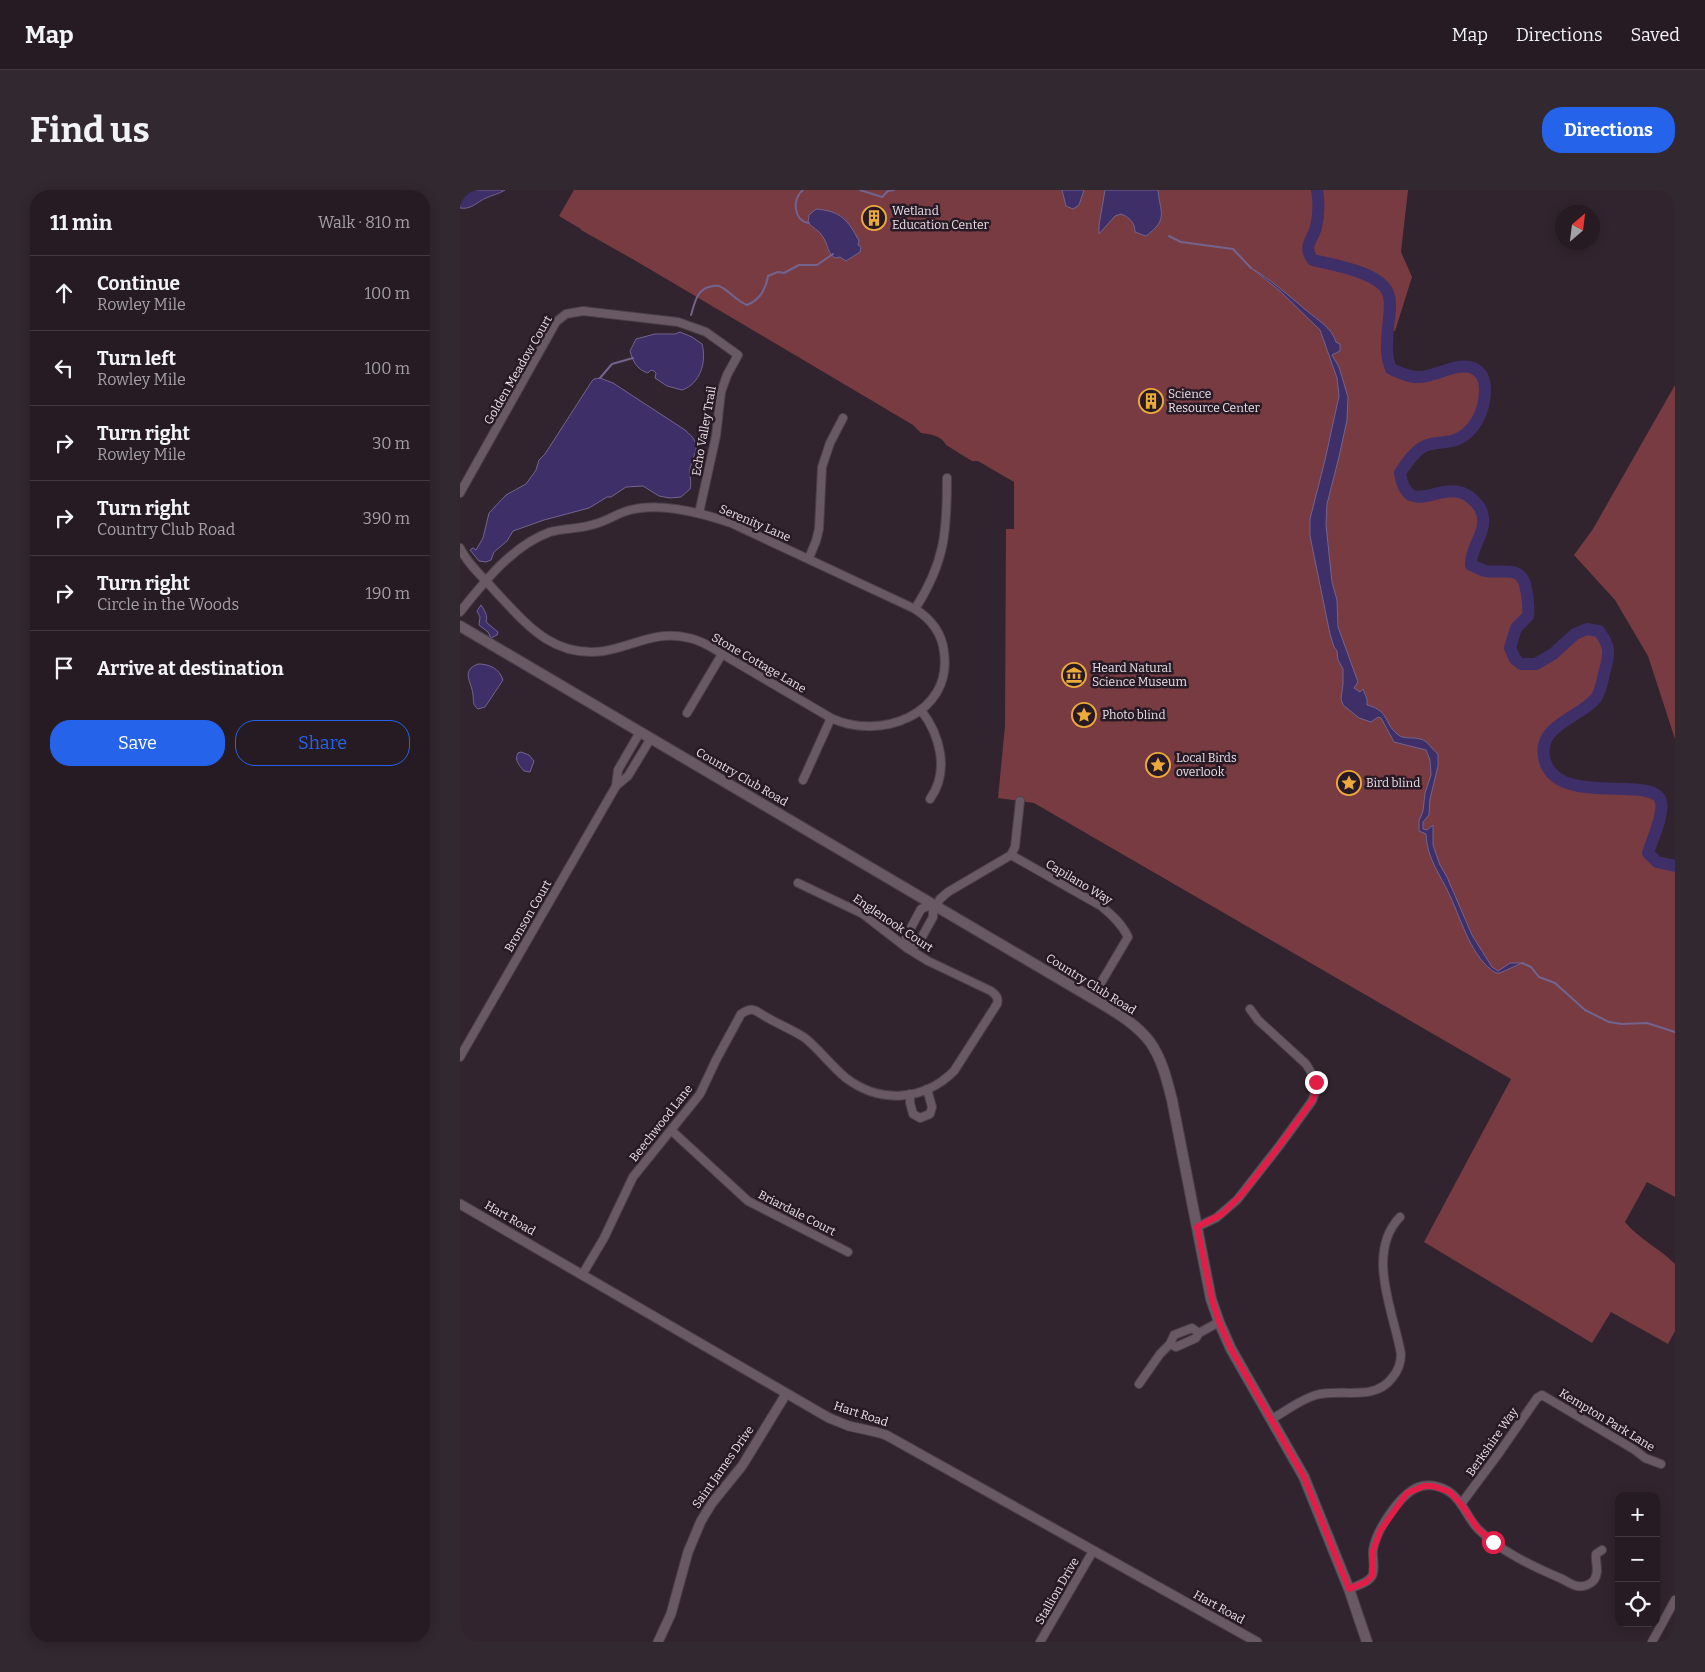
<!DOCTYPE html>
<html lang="en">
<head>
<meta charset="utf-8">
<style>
  :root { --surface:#261b22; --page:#32282f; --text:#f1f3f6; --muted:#a4a1a5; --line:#423940; --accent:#2563eb }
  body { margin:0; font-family:Bitter,serif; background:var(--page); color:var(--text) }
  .controls { position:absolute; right:15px; bottom:15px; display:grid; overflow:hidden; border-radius:10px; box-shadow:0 2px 12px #0003 }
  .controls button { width:45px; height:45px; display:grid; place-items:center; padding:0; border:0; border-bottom:1px solid var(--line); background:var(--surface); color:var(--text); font:25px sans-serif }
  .compass { position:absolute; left:1095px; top:15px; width:45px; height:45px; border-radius:50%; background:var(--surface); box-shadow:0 2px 12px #0003; rotate:28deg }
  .stop { position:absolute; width:15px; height:15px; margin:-11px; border:4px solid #e11d48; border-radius:50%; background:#fff }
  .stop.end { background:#e11d48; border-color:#fff; box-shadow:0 1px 5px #0008 }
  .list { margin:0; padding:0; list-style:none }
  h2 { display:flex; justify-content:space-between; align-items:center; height:65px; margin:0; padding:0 20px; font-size:21px }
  h2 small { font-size:16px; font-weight:400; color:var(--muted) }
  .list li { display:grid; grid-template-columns:32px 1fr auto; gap:15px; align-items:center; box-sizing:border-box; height:75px; padding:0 20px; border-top:1px solid var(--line) }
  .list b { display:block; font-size:19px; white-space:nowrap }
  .list p { margin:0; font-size:16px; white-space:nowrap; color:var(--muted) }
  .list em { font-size:16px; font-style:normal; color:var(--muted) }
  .actions { display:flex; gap:10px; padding:15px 20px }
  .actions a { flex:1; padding:11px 0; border:1px solid var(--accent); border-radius:20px; text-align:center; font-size:18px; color:var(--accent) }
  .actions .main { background:var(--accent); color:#fff }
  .icon { flex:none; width:28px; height:28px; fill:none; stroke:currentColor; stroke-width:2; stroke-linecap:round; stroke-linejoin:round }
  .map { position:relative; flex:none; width:1215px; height:1452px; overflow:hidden; border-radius:20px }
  header { display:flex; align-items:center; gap:30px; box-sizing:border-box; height:70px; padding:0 25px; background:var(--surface); border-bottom:1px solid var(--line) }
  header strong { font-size:24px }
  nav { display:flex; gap:28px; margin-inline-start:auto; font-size:18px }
  .intro { display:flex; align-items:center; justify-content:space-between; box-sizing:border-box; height:120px; padding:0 30px }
  h1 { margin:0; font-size:35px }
  .button { padding:12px 22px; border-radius:20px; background:var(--accent); color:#fff; font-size:18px; font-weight:700 }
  main { display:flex; gap:30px; padding:0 30px }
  aside { flex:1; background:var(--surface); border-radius:20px; box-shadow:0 2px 12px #0003 }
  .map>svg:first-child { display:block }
</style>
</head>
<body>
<header>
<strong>Map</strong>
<nav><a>Map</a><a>Directions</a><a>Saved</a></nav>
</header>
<div class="intro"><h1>Find us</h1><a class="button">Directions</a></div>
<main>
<aside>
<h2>11 min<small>Walk · 810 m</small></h2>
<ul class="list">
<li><svg class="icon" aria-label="ahead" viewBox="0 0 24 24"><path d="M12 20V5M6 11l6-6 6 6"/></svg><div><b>Continue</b><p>Rowley Mile</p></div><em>100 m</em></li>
<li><svg class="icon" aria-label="left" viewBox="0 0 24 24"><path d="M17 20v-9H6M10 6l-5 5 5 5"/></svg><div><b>Turn left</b><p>Rowley Mile</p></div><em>100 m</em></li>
<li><svg class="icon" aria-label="right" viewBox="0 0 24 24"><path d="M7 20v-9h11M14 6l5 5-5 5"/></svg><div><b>Turn right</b><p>Rowley Mile</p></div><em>30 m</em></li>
<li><svg class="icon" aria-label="right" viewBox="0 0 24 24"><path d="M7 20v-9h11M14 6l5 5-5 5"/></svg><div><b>Turn right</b><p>Country Club Road</p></div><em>390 m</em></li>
<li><svg class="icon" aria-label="right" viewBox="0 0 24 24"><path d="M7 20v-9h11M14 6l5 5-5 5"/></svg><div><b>Turn right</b><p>Circle in the Woods</p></div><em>190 m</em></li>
<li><svg class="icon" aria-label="arrive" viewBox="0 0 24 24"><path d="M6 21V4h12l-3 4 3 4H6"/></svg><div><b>Arrive at destination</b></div></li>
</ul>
<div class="actions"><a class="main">Save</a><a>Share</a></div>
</aside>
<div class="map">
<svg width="1215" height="1452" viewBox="0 0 1215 1452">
  <rect width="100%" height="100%" fill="#32242e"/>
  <!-- green -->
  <g fill="#783b41">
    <path d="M114,0h834l-7,62 11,25 -17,54h-8l-2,24 5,14c10,5 18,9 29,8 17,0 36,-14 52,-8 10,3 13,11 13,21 0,20 -11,44 -33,50 -8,3 -19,1 -26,5 -11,5 -20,19 -26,28 8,52 44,3 71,25 6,4 9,8 11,15 6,19 -11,34 -10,52 5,2 10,5 15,6 9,2 19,-1 28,2 15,4 15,30 14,43l-13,12 -6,20 6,11 6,5h15l18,-9 22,-20 11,-5 11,2c12,15 11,21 6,39 -2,10 -2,20 -10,28 -16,17 -59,29 -51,59 15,53 93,13 117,43v12l-12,40 8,10 19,3v331l-28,-15 -22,40c14,17 34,26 50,42v67l-7,13 -57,-32 -19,31 -168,-101 87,-163 -477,-276 -36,-5 7,-72 1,-197h8v-47l-36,-21h-6l-26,-16c-4,-9 -16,-11 -25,-12l-8,-8 -277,-164 -55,-31v-1l-22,-13z"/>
    <polygon points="1215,195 1215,549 1188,466 1155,410 1114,365 1133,339"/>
  </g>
  <!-- water -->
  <g fill="#3f2f69" stroke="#72648f">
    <path d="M0,0h45c-6,4 -13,5 -19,8 -9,4 -15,12 -26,10z"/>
    <polygon points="602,0 624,0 619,15 613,19 606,16"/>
    <path d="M645,0h53c2,23 11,29 -12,46l-11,-4c0,-10 -6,-15 -14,-18l-6,2 -16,18v-9z"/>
    <path d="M356,19c25,2 32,11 43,32l-1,4 3,2 -1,5 -14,9 -6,-4 -5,1c-9,-7 -6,-12 -12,-21 -3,-6 -10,-9 -15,-14l1,-8z"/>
    <path d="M790,77c21,13 38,28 57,44 11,9 25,17 29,31l4,2v7l-8,4 7,12 9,30 -1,23 -8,37 -12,47 -1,21 6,57 5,18 1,27 20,55 -4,6 6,4 3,-3 4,10v6c24,6 16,20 33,31 6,3 13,1 20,3 9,2 11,10 18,15v12l-8,33 -1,16 -6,7v7l4,1 6,-5v20l7,20 7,12 25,58 20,32 6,4 12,-8h12l-22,10h-4c-24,-14 -34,-51 -45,-75 -10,-23 -24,-38 -25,-64l-7,-3v-10l4,-10 2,-18 6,-18 -1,-15 -4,-10 -32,-8 -13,-24 -3,-1 -7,5 -12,-4 -16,-13 -2,-6 2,-15v-15l-5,-9 -1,-9 -3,-4 -4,-13 -20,-98v-17l15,-59 14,-64 -2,-18 -17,-48 -40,-39z"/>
    <path d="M220,142l12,5 10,7c5,18 -2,40 -20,46l-15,-4 -12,-8 1,-5 -2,-2 -3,-1 -3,3c-12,-4 -15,-12 -18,-22l6,-12 19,-5h20z"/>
    <path d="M140,188l13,5 72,47c19,16 9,20 5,39 -1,7 2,13 0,20l-9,8 -11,1 -11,-2 -16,-10 -17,1 -15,10h-4l-18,11 -45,12 -31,11 -6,10 -13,11 -3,8 -5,2 -7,-1 -9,-11 3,-2 3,2 7,-12 6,-25 17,-18 20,-11 10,-14 3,-10 6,-6 47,-73 2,-2z"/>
    <path d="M21,415c4,6 7,11 5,17l12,10 -1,3 -6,3 -3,-6 -9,-7 1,-8 -3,-6z"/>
    <path d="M18,474c11,0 21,4 25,16l-18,27 -7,2c-6,-5 -4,-7 -5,-14 -1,-13 -13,-24 5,-31z"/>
    <path d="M61,562l8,3 5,6 -4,11 -6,-1c-5,-6 -10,-11 -6,-18z"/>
  </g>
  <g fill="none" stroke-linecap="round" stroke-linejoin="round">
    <!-- stream -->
    <g stroke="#72648f" stroke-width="2">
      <path d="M343,0c-11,8 -10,31 6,33"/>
      <polyline points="400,0 422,7 428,1 434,0"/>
      <polyline points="709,46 721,52 773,59 791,78"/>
      <path d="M231,125c4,-13 6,-27 22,-29 4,0 5,-1 8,1 10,5 15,14 26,18 13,-5 19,-17 21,-29l10,-4 6,1 15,-8h18l16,-11"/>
      <polyline points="140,188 152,174 173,168"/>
      <polyline points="1062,773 1071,777 1079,787 1095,793 1125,820 1149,832 1162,834 1187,833 1215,842"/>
    </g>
    <!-- river -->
    <path stroke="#3f2f69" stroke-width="12" d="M857,0c2,12 2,25 -1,37 -3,13 -14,19 -3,33 20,5 67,12 75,33 4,10 1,24 0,35 -1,16 -3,26 3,41 10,4 19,9 29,8 17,-1 37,-15 53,-9 9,4 12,13 12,22 0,21 -11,45 -33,51 -8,2 -19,1 -27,5 -10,4 -19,18 -25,27 8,50 43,2 71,25 5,4 9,8 11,15 6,19 -12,34 -11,52 5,2 10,5 15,6 18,3 36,-7 40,18 2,10 3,18 2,27l-12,12 -6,20 5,11 6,5h15l17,-10 22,-20 12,-5 12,2c11,15 11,21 6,39 -3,10 -3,19 -9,28 -16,20 -58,27 -52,59 9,53 111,16 117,45 3,13 -9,38 -13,51l9,9 18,4"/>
    <defs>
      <g id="minor">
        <polyline points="0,303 96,132 106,124 123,121 218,132 246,142 278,165 267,185 261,202 256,246 239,323"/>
        <path d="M0,358c8,17 24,30 36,44 31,33 57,66 108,59 31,-5 50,-21 85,-13 18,4 34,17 50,26 31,18 61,36 92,54 48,23 122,-3 113,-66 -2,-18 -13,-33 -29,-43l-184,-86c-29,-10 -71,-21 -101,-13 -12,3 -23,11 -35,14 -15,5 -30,4 -45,8 -37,13 -66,50 -90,80"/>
        <polyline points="349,368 356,351 359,339 362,277 370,253 383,228"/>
        <path d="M455,419c30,-47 32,-77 32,-131"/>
        <path d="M461,520c19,25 29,61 9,89"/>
        <polyline points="227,523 262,464"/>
        <polyline points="343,590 371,528"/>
        <polyline points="156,596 158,580 180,542"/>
        <path d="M551,665l90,51c11,9 21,18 27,31l-36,61"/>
        <polygon points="473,714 473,727 458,754 447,758 446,747 461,719"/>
        <polyline points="476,716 480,709 488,702 551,665 555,657 560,611"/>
        <polyline points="0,867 156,596 168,586 191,548"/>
        <polyline points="450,904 450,913 453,924 460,928 470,924 472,917 467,899"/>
        <polyline points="212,941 288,1011 388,1062"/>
        <polyline points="737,1037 756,1028 777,1010 820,955 852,911 856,900 855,889 846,874 798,830 790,819"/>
        <path d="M122,1085l22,-37 29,-61 67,-83 16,-34 25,-46c13,-9 15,-2 27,4 12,7 25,12 37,20 15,12 26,28 41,40 34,26 78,23 108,-7l43,-67c2,-6 -1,-9 -6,-13l-63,-30 -21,-13 -44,-34 -65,-31"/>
        <polyline points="710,1154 716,1157 736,1148 739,1143 759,1132"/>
        <polyline points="679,1194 700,1164 710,1154 714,1145 732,1138 739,1143"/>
        <path d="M812,1229c14,-8 29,-20 44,-24 25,-7 58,7 76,-17 6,-7 9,-15 9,-24 -7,-41 -36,-101 -1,-137"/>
        <polyline points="1001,1314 1039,1263 1077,1208 1082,1205 1175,1260 1185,1268 1201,1274"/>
        <path d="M889,1399c7,-3 19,-6 23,-13 4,-8 0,-18 1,-26 3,-20 29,-60 49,-64 10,-2 21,1 29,7 12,9 17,26 27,36 22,22 54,37 82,49 5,2 11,7 17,8 6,1 13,-1 17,-6 6,-8 1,-17 2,-26l6,-4"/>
        <polyline points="580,1452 633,1361"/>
        <polyline points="1192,1452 1215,1410"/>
      </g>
      <g id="tertiary">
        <polyline points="0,1014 369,1228 389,1236 416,1242 426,1245 797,1452"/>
        <polyline points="198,1452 211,1424 228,1362 241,1331 252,1313 282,1276 326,1204"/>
      </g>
      <path id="secondary" d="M0,436l632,372c20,12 44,25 58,44 12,17 17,38 22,58l39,199 8,23 12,27 73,128 45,112 18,53"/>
    </defs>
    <!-- minor casing -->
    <use href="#minor" stroke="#4b4048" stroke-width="10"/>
    <!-- tertiary casing -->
    <use href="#tertiary" stroke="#4b4048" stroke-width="11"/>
    <!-- secondary casing -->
    <use href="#secondary" stroke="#4b4048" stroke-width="12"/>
    <!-- minor -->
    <use href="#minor" stroke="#695965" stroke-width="8"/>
    <!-- tertiary -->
    <use href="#tertiary" stroke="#695965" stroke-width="9"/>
    <!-- secondary -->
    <use href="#secondary" stroke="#695965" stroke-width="10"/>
  </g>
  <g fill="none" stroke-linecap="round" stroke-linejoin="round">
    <!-- route -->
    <polyline stroke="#e11d48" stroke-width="6" points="856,892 856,900 852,911 814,963 782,1004 762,1024 737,1037 752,1109 759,1132 771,1159 844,1287 889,1399 906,1392 912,1386 913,1361 920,1341 947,1303 964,1296 973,1296 990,1302 1001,1314 1018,1339 1033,1352"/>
  </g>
  <!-- icons -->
  <defs>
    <symbol id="building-ring" viewBox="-11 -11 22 22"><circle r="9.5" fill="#281a25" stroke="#ebaa39" stroke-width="1.5"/><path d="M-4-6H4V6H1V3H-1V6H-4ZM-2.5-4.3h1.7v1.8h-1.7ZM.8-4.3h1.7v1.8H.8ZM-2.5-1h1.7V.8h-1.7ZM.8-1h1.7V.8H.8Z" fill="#ebaa39"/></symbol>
    <symbol id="museum-ring" viewBox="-11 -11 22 22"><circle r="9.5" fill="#281a25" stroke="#ebaa39" stroke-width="1.5"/><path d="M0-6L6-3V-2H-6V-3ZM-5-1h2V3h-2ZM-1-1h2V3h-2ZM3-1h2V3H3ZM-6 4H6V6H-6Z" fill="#ebaa39"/></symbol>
    <symbol id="sight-ring" viewBox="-11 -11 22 22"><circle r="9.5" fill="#281a25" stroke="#ebaa39" stroke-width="1.5"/><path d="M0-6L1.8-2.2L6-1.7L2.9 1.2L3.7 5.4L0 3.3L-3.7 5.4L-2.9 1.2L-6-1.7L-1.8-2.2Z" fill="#ebaa39"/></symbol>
  </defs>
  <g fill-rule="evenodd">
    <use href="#building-ring" x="400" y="14" width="28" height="28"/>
    <use href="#building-ring" x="677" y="197" width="28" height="28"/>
    <use href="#museum-ring" x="600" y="471" width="28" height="28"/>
    <use href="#sight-ring" x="610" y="511" width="28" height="28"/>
    <use href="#sight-ring" x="684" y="561" width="28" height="28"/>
    <use href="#sight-ring" x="875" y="579" width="28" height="28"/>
  </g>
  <g text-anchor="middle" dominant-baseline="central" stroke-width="5" stroke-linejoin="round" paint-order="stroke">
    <!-- poi labels -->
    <g font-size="12" fill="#e9e0e7" stroke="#281a25" text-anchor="start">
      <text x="432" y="21">Wetland<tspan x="432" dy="14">Education Center</tspan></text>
      <text x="708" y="204">Science<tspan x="708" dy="14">Resource Center</tspan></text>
      <text x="632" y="478">Heard Natural<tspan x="632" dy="14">Science Museum</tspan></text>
      <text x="642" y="525">Photo blind</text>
      <text x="716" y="568">Local Birds<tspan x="716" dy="14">overlook</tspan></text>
      <text x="906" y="593">Bird blind</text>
    </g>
    <!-- street labels -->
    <g font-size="12" fill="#e9e0e7" stroke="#281a25">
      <text transform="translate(58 180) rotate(-60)">Golden Meadow Court</text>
      <text transform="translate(244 241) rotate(-80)">Echo Valley Trail</text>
      <text transform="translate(295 333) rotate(23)">Serenity Lane</text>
      <text transform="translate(299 473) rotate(30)">Stone Cottage Lane</text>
      <text transform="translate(282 587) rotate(30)">Country Club Road</text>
      <text transform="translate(619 692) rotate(31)">Capilano Way</text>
      <text transform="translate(68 726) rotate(-60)">Bronson Court</text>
      <text transform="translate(433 733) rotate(34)">Englenook Court</text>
      <text transform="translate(631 794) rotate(32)">Country Club Road</text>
      <text transform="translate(201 933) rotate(-52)">Beechwood Lane</text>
      <text transform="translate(337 1023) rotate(27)">Briardale Court</text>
      <text transform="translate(50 1028) rotate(30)">Hart Road</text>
      <text transform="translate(401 1224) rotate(18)">Hart Road</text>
      <text transform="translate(1147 1230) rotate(31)">Kempton Park Lane</text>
      <text transform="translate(1032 1252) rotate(-55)">Berkshire Way</text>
      <text transform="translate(263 1277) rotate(-55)">Saint James Drive</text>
      <text transform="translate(597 1401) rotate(-60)">Stallion Drive</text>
      <text transform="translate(759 1417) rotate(29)">Hart Road</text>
    </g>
  </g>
</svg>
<div class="controls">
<button>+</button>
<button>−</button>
<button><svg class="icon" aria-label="locate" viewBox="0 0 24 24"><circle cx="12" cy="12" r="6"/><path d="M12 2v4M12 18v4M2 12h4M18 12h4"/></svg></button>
</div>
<svg class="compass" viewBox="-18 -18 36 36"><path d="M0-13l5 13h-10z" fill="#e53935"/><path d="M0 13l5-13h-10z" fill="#a4a1a5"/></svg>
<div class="stop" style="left:1033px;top:1352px"></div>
<div class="stop end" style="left:856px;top:892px"></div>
</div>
</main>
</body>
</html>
